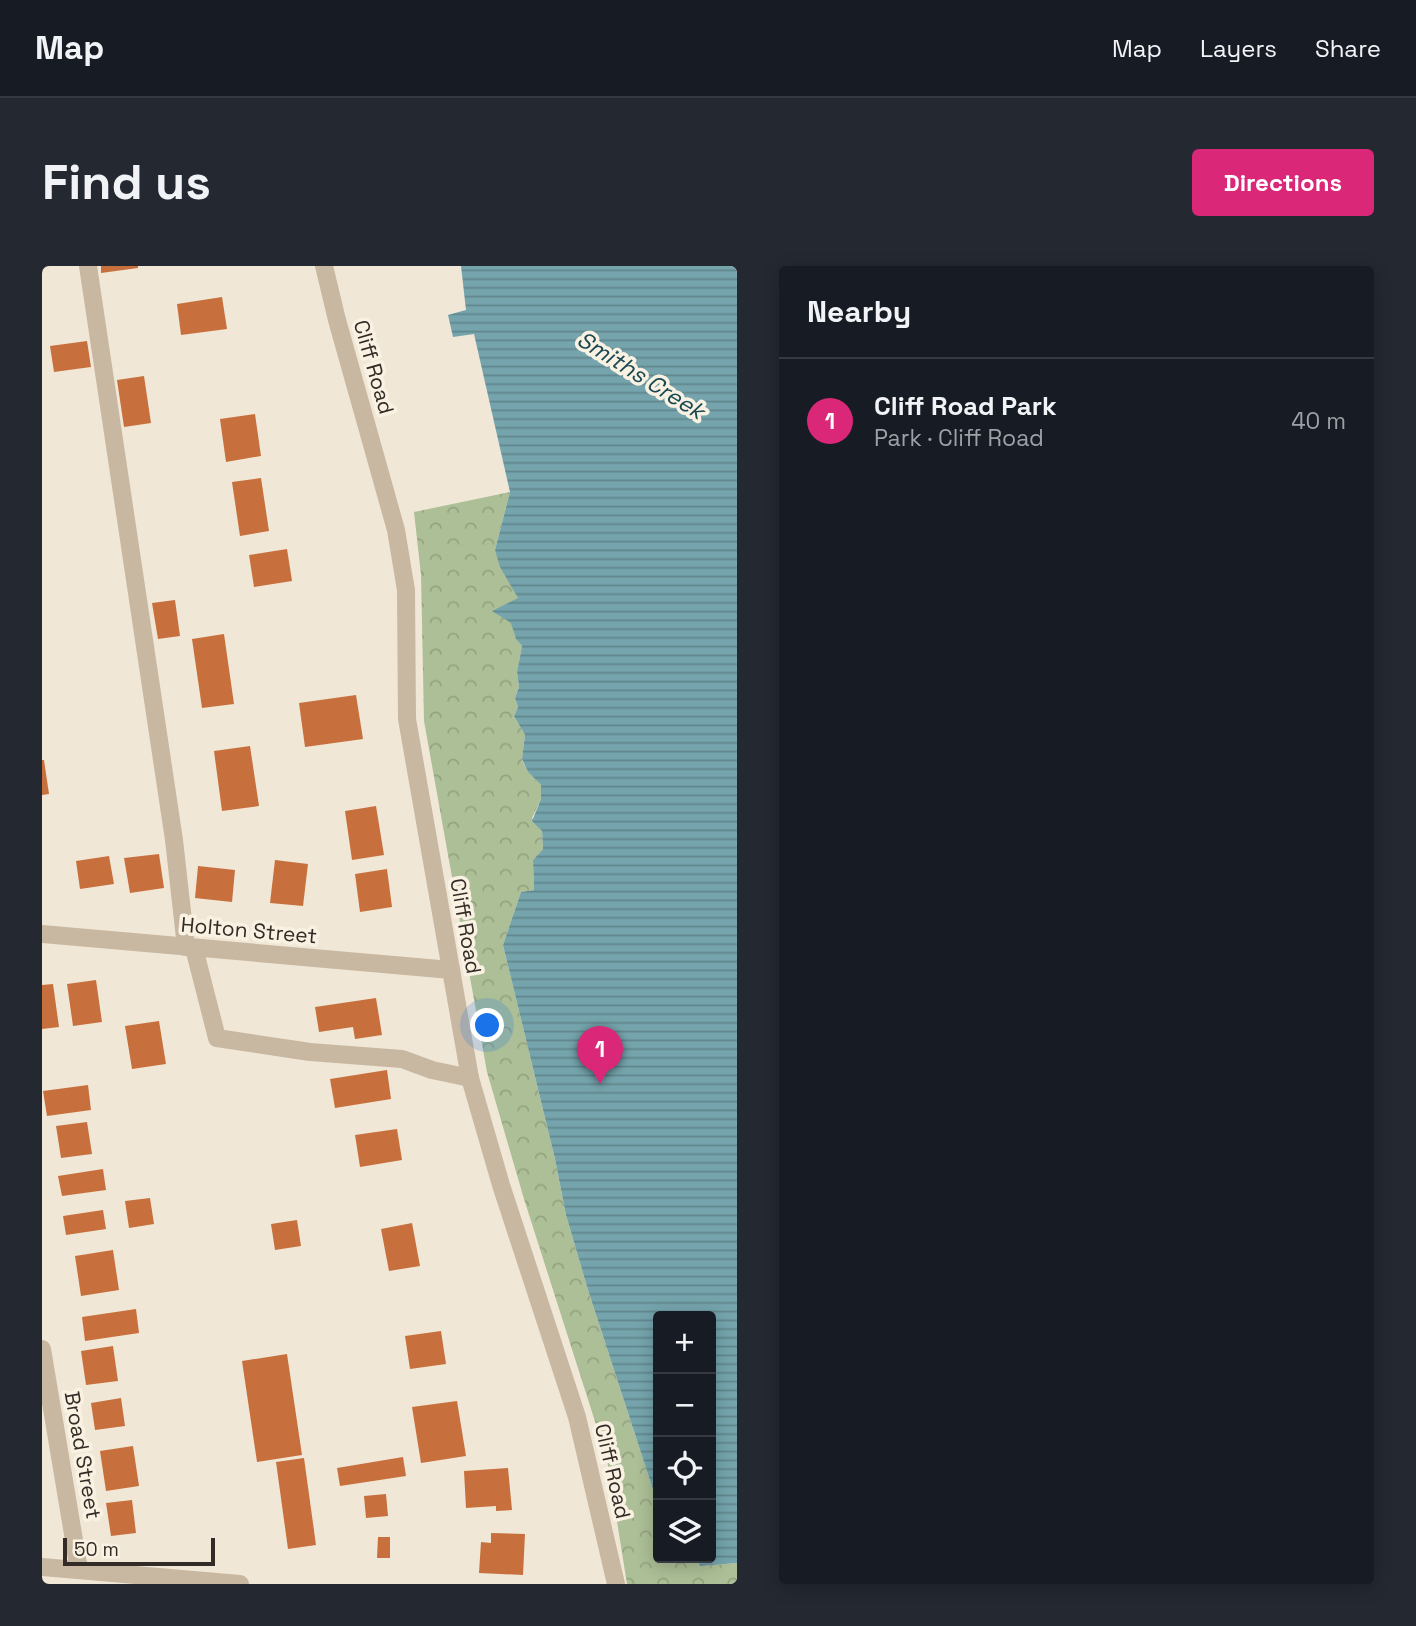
<!DOCTYPE html>
<html lang="en">
<head>
<meta charset="utf-8">
<style>
  :root { --surface:#171b24; --page:#242831; --text:#f1f3f6; --muted:#9ea1a6; --line:#363941; --accent:#db2777 }
  body { margin:0; font-family:"Space Grotesk",sans-serif; background:var(--page); color:var(--text) }
  .controls { position:absolute; right:21px; bottom:21px; display:grid; overflow:hidden; border-radius:7px; box-shadow:0 4px 18px #0003 }
  .controls button { width:63px; height:63px; display:grid; place-items:center; padding:0; border:0; border-bottom:2px solid var(--line); background:var(--surface); color:var(--text); font:35px sans-serif }
  .scale { position:absolute; left:21px; bottom:18px; width:152px; box-sizing:border-box; padding-left:7px; border:4px solid #332b25; border-top:0; font-size:19px; line-height:24px; white-space:nowrap; color:#332b25; -webkit-text-stroke:5px #f9f1e2; paint-order:stroke }
  .you { position:absolute; left:446px; top:760px; width:24px; height:24px; margin:-18px; border:5px solid #fff; border-radius:50%; background:#1a73e8; box-shadow:0 0 0 10px #1a73e833 }
  .badge { display:grid; place-items:center; width:46px; height:46px; border-radius:50%; background:var(--accent); color:#fff; font-size:23px; font-weight:700 }
  .pin { position:absolute; translate:-50% -58px; filter:drop-shadow(0 2px 4px #0008) }
  .pin::after { content:''; position:absolute; top:37px; width:24px; height:21px; background:inherit; clip-path:polygon(0 0,100% 0,50% 100%) }
  .list { margin:0; padding:0; list-style:none }
  h2 { display:flex; justify-content:space-between; align-items:center; height:91px; margin:0; padding:0 28px; font-size:30px }
  h2 small { font-size:23px; font-weight:400; color:var(--muted) }
  .list li { display:grid; grid-template-columns:46px 1fr auto; gap:21px; align-items:center; box-sizing:border-box; height:126px; padding:0 28px; border-top:2px solid var(--line) }
  .list b { display:block; font-size:26px; white-space:nowrap }
  .list p { margin:0; font-size:23px; white-space:nowrap; color:var(--muted) }
  .list em { font-size:23px; font-style:normal; color:var(--muted) }
  .icon { flex:none; width:38px; height:38px; fill:none; stroke:currentColor; stroke-width:2; stroke-linecap:round; stroke-linejoin:round }
  .map { position:relative; flex:none; width:695px; height:1318px; overflow:hidden; border-radius:7px }
  header { display:flex; align-items:center; gap:42px; box-sizing:border-box; height:98px; padding:0 35px; background:var(--surface); border-bottom:2px solid var(--line) }
  header strong { font-size:33px }
  nav { display:flex; gap:38px; margin-inline-start:auto; font-size:24px }
  .intro { display:flex; align-items:center; justify-content:space-between; box-sizing:border-box; height:168px; padding:0 42px }
  h1 { margin:0; font-size:49px }
  .button { padding:18px 32px; border-radius:7px; background:var(--accent); color:#fff; font-size:24px; font-weight:700 }
  main { display:flex; gap:42px; padding:0 42px }
  aside { flex:1; background:var(--surface); border-radius:7px; box-shadow:0 4px 18px #0003 }
  .map>svg:first-child { display:block }
</style>
</head>
<body>
<header>
<strong>Map</strong>
<nav><a>Map</a><a>Layers</a><a>Share</a></nav>
</header>
<div class="intro"><h1>Find us</h1><a class="button">Directions</a></div>
<main>
<div class="map">
<svg width="695" height="1318" viewBox="0 0 695 1318">
  <defs>
    <pattern id="forest-crowns" width="20" height="18" patternUnits="userSpaceOnUse" patternTransform="scale(1.75)"><rect width="20" height="18" fill="#acbf96"/><path d="M2 6a3 3 0 1 1 6 0M12 15a3 3 0 1 1 6 0" fill="none" stroke="#94a481"/></pattern>
    <pattern id="water-rules" width="6" height="5" patternUnits="userSpaceOnUse" patternTransform="scale(1.75)"><rect width="6" height="5" fill="#75a4ad"/><path d="M0 2.5h6" fill="none" stroke="#61868d"/></pattern>
  </defs>
  <rect width="100%" height="100%" fill="#f1e7d6"/>
  <!-- forest -->
  <path fill="url(#forest-crowns)" d="M468,226l-15,58 23,48c-5,18 -10,33 4,48l-5,26 2,15 -4,11 3,9 -4,9 11,19 -3,25 6,12 13,13v14l-9,19 10,13 1,18 -10,11 1,30 -13,2 -18,53 52,214 11,56 22,75 70,215v53h38l4,8 37,-3v21h-110l-20,-125 -83,-260 -37,-127 -63,-351 -3,-146 -7,-63z"/>
  <!-- water -->
  <polygon fill="url(#water-rules)" points="419,0 695,0 695,1297 658,1300 654,1292 669,1292 669,1050 616,1050 616,1239 546,1024 524,949 513,893 461,679 479,626 492,624 491,594 501,583 500,565 490,555 499,533 499,519 486,506 480,493 483,469 472,450 476,441 473,432 477,421 475,406 480,380 474,373 469,357 450,345 476,332 458,301 453,284 468,226 432,68 411,71 406,49 424,44"/>
  <!-- building -->
  <g fill="#c7703d">
    <polygon points="59,0 96,0 96,2 59,7"/>
    <polygon points="180,31 185,63 139,69 135,38"/>
    <polygon points="45,75 49,101 12,106 8,80"/>
    <polygon points="102,110 109,157 82,161 75,114"/>
    <polygon points="213,148 219,190 184,196 178,153"/>
    <polygon points="219,212 227,265 198,270 190,216"/>
    <polygon points="245,283 250,315 212,321 207,289"/>
    <polygon points="133,334 138,370 116,373 110,337"/>
    <polygon points="182,368 192,438 160,442 150,373"/>
    <polygon points="314,429 321,473 263,481 257,437"/>
    <polygon points="208,480 217,540 180,545 172,485"/>
    <polygon points="0,494 2,494 7,528 0,529"/>
    <polygon points="334,540 342,589 310,594 303,545"/>
    <polygon points="117,588 122,622 88,627 82,592"/>
    <polygon points="67,590 72,618 38,623 34,595"/>
    <polygon points="233,594 266,598 261,640 228,637"/>
    <polygon points="156,600 193,604 190,636 153,632"/>
    <polygon points="345,603 350,641 318,646 313,608"/>
    <polygon points="54,714 60,756 31,760 25,718"/>
    <polygon points="11,718 17,761 0,763 0,719"/>
    <polygon points="334,732 340,769 313,773 311,761 277,766 273,741"/>
    <polygon points="117,755 124,798 90,803 83,760"/>
    <polygon points="345,804 349,833 293,842 288,813"/>
    <polygon points="46,819 49,844 5,850 1,825"/>
    <polygon points="45,856 50,888 19,892 14,860"/>
    <polygon points="355,863 360,894 318,901 313,869"/>
    <polygon points="61,903 64,924 20,930 16,910"/>
    <polygon points="108,932 112,958 87,962 83,935"/>
    <polygon points="61,944 64,963 24,969 21,950"/>
    <polygon points="255,954 259,980 233,984 229,958"/>
    <polygon points="370,957 378,1000 347,1005 339,963"/>
    <polygon points="71,984 77,1024 39,1030 33,990"/>
    <polygon points="94,1043 97,1067 43,1075 40,1051"/>
    <polygon points="399,1065 404,1098 368,1103 363,1070"/>
    <polygon points="71,1080 76,1115 44,1119 39,1085"/>
    <polygon points="245,1088 260,1189 215,1196 200,1095"/>
    <polygon points="79,1132 83,1160 53,1164 49,1137"/>
    <polygon points="415,1135 424,1190 379,1197 370,1141"/>
    <polygon points="91,1180 97,1220 64,1225 58,1185"/>
    <polygon points="361,1191 364,1210 298,1220 295,1202"/>
    <polygon points="262,1192 274,1279 246,1283 234,1196"/>
    <polygon points="466,1202 470,1244 454,1245 454,1240 424,1242 422,1205"/>
    <polygon points="344,1228 346,1250 324,1252 322,1230"/>
    <polygon points="90,1234 94,1267 69,1270 64,1237"/>
    <polygon points="449,1267 483,1268 481,1309 437,1307 439,1276 449,1277"/>
    <polygon points="336,1271 348,1271 348,1292 335,1292"/>
  </g>
  <g fill="none" stroke-linecap="round" stroke-linejoin="round">
    <!-- minor -->
    <g stroke="#c8b8a2" stroke-width="18">
      <polyline points="46,0 132,574 144,681"/>
      <polyline points="282,0 295,54 354,264 364,324 365,453 428,812 459,919 535,1151 574,1318"/>
      <polyline points="0,668 409,704"/>
      <polyline points="152,682 175,772 268,786 360,793 390,804 428,812"/>
      <polyline points="0,1083 37,1304"/>
      <polyline points="0,1301 198,1318"/>
    </g>
  </g>
  <g text-anchor="middle" dominant-baseline="central" stroke-width="7" stroke-linejoin="round" paint-order="stroke">
    <!-- street labels -->
    <g font-size="21" fill="#332b25" stroke="#f9f1e2">
      <text transform="translate(332 101) rotate(74)">Cliff Road</text>
      <text transform="translate(424 660) rotate(80)">Cliff Road</text>
      <text transform="translate(207 664) rotate(5)">Holton Street</text>
      <text transform="translate(41 1189) rotate(80)">Broad Street</text>
      <text transform="translate(571 1205) rotate(77)">Cliff Road</text>
    </g>
    <!-- water labels -->
    <g font-size="23" font-style="italic" fill="#1a4954" stroke="#f9f1e2">
      <text transform="translate(599 109) rotate(32)">Smiths Creek</text>
    </g>
  </g>
</svg>
<div class="controls">
<button>+</button>
<button>−</button>
<button><svg class="icon" aria-label="locate" viewBox="0 0 24 24"><circle cx="12" cy="12" r="6"/><path d="M12 2v4M12 18v4M2 12h4M18 12h4"/></svg></button>
<button><svg class="icon" aria-label="layers" viewBox="0 0 24 24"><path d="M12 4l9 5-9 5-9-5zM3 14l9 5 9-5"/></svg></button>
</div>
<div class="scale">50 m</div>
<div class="you"></div>
<div class="pin badge" style="left:558px;top:818px">1</div>
</div>
<aside>
<h2>Nearby<small></small></h2>
<ul class="list">
<li><span class="badge">1</span><div><b>Cliff Road Park</b><p>Park · Cliff Road</p></div><em>40 m</em></li>
</ul>
</aside>
</main>
</body>
</html>
